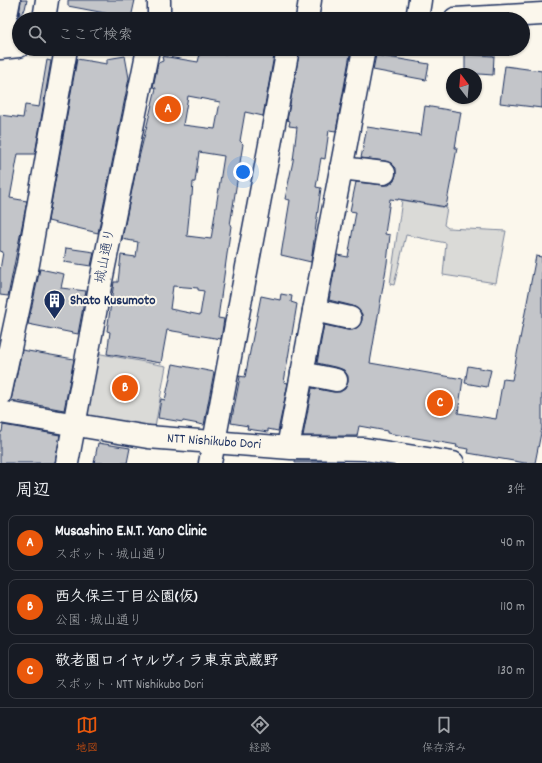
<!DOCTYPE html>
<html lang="ja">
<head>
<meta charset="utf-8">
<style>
  :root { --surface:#171b24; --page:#20242c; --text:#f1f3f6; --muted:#9ea1a6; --line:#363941; --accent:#ea580c }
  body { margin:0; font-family:Dekko,"Klee One",sans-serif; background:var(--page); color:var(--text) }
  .compass { position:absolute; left:446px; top:68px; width:36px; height:36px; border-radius:50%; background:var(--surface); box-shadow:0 1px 3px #0004; rotate:344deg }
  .you { position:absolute; left:243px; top:172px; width:14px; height:14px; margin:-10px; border:3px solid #fff; border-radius:50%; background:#1a73e8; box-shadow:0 0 0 6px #1a73e833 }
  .badge { display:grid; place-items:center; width:26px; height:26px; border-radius:50%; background:var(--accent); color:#fff; font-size:13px; font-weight:700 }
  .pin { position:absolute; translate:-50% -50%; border:2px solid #fff; box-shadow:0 1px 4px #0006 }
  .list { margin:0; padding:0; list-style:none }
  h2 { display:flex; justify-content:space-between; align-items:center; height:52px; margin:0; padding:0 16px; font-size:17px }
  h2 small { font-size:13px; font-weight:400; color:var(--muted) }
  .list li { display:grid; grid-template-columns:26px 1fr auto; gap:12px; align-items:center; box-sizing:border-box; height:56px; margin:0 8px 8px; padding:0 8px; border:1px solid var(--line); border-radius:8px }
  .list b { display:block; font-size:15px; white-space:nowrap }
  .list p { margin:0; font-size:13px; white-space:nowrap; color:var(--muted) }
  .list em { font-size:13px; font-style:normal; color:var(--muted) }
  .icon { flex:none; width:22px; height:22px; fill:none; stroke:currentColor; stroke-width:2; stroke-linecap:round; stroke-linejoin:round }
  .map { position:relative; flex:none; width:542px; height:463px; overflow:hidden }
  .search { position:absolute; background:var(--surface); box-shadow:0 1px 3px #0004; left:12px; right:12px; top:12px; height:44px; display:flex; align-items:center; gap:10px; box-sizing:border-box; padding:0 14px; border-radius:22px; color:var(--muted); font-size:15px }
  .sheet { height:244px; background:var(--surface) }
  nav { display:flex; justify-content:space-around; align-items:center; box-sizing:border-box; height:56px; border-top:1px solid var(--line); background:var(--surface); font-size:11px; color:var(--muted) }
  nav a { display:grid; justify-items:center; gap:2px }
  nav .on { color:var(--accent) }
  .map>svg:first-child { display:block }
</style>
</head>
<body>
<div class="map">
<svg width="542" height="463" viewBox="0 0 542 463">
  <rect width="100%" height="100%" fill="#fbf7ec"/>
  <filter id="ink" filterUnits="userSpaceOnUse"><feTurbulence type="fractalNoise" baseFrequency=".025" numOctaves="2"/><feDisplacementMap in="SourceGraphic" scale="8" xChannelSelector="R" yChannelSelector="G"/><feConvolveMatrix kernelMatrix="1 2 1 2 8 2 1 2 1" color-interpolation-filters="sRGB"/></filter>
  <g filter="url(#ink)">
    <!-- green -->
    <g fill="#dadad7" stroke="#7a849a">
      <polygon points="402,200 447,208 444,225 448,228 506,231 496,283 443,275 446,243 406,235 394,285 390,284"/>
      <polygon points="96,353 166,366 155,427 94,420 85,411"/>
    </g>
    <!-- building -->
    <g fill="#c3c5c9" stroke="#1b2f5e" fill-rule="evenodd">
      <polygon points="21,0 27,0 25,9 19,16"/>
      <polygon points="68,0 135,0 131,18 68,6"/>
      <polygon points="300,49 351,49 336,131 329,130 325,159 321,158 316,187 321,188 311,262 281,255 290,200 285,199 293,161 297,127 289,126 290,121 287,120"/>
      <path d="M275,50l-12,66 -18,-4 -5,29 3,3 -13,81 1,1 -13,92 6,1 -3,20 -54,-9 -6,33 -54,-9 3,-22 -3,-1 7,-49h4l3,-27 15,2 2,-15 -16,-3 14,-69 20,-82 -3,-1 5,-24 5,-2 -1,-5 36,6 2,-8 10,-1 11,1zM188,96l32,6 -5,27 -32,-4zM199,152l25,4 -13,83 -24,-3 4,-40h1l1,-14h2zM173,286l25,2v2l6,1 -4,24 -30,-6z"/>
      <polygon points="465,54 494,56 493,75 465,73"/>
      <polygon points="376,55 429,64 426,80 373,70"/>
      <polygon points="125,56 129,78 98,233 48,221 77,59 107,64 107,59"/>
      <polygon points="47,60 51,61 35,154 18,154 10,198 27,201 8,296 0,295 0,270 3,252 0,251 0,115 23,118 25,105 39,107"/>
      <polygon points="505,66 542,71 542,108 500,103"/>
      <polygon points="425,106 461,112 455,148 457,148 446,207 398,199 398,200 390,199 385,234 390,235 387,263 370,363 463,379 458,413 496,419 503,379 512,380 536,256 542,257 542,428 535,463 525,463 468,453 469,449 456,447 457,445 387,433 387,431 359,426 357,436 303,436 312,388 333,392 340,392 345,389 348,382 348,376 344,370 339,368 317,363 324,325 347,330 353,330 359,326 362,320 362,314 358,309 353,306 329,300 337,255 348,257 356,212 350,211 356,182 383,185 389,185 394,181 396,175 396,168 391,163 385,161 361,158 367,127 421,135"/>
      <polygon points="66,248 94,252 91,266 64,262"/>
      <polygon points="40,269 64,274 61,288 86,291 78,334 28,324"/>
      <polygon points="281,294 292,296 291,302 297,304 284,382 288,383 278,431 268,429 268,432 247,429 248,426 231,423 240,377 239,376 245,377 261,296 280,300"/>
      <polygon points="22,350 74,359 64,410 11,400"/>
      <polygon points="173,364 214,372 204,425 183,421 183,422 158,418 161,399 165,400"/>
      <polygon points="468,366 491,370 487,387 465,383"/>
      <polygon points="3,425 60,435 55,463 0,463 0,432 2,432"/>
      <polygon points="98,443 130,448 127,463 94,463"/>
      <polygon points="295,461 344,461 343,463 295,463"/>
    </g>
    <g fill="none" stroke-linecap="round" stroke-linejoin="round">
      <defs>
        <g id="minor">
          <polyline points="159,0 159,19"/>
          <polyline points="44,19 47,0"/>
          <polyline points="307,19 310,0"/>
          <polyline points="417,19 420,0"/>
          <polyline points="2,36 9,0"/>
          <polyline points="341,168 384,173"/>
          <polyline points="314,310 350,318"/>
          <polyline points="302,373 336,380"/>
          <polyline points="0,395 28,264 66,49"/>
          <polyline points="0,412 148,437 291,448 364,449 453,463"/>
          <polyline points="288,447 364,49"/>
          <polyline points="67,463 101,281 148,49"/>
          <polyline points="210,463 288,49"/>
        </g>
        <g id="major">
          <polyline points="455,19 542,14"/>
          <polyline points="0,48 19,46"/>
        </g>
      </defs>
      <!-- minor casing -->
      <use href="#minor" stroke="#1b2f5e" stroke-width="25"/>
      <!-- major casing -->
      <use href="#major" stroke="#1b2f5e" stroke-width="25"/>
      <!-- minor -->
      <use href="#minor" stroke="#fbf7ec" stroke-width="22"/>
      <!-- major -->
      <use href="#major" stroke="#fbf7ec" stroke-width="22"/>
    </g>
  </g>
  <!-- icons -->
  <defs>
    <symbol id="building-pin" viewBox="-11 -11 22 30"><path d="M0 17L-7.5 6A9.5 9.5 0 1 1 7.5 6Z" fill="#1b2f5e" stroke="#fbf7ec"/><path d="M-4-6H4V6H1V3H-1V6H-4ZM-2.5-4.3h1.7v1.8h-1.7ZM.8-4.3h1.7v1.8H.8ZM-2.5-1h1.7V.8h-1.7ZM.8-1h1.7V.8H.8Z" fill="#fff"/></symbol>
  </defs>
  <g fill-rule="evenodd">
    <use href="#building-pin" x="42" y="288" width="25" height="34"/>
  </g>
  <g text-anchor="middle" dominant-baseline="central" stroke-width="4" stroke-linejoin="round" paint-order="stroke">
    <!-- street labels -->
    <g font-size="14" fill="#1b2f5e" stroke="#fbf7ec">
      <text transform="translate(106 256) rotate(-79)">城山通り</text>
      <text transform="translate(214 442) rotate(4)">NTT Nishikubo Dori</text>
    </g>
    <!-- poi labels -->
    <g font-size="14" font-weight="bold" fill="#1b2f5e" stroke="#fbf7ec" text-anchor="start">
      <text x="70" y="301">Shato Kusumoto</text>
    </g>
  </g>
</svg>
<svg class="compass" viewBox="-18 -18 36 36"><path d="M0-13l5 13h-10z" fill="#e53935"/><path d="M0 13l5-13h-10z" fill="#9ea1a6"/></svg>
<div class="you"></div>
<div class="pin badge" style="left:168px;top:109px">A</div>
<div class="pin badge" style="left:125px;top:388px">B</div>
<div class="pin badge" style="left:440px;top:403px">C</div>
<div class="search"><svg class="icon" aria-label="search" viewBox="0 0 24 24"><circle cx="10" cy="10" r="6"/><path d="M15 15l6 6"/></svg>ここで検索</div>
</div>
<section class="sheet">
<h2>周辺<small>3件</small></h2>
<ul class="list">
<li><span class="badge">A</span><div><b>Musashino E.N.T. Yano Clinic</b><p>スポット · 城山通り</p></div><em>40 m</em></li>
<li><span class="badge">B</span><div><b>西久保三丁目公園(仮)</b><p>公園 · 城山通り</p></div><em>110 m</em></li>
<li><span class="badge">C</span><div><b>敬老園ロイヤルヴィラ東京武蔵野</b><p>スポット · NTT Nishikubo Dori</p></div><em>130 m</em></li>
</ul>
</section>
<nav>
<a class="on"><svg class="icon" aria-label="map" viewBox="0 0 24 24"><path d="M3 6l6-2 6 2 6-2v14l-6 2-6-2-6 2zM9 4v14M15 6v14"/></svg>地図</a>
<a><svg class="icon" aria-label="directions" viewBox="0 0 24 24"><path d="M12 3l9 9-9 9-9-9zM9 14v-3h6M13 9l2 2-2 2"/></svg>経路</a>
<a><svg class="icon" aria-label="saved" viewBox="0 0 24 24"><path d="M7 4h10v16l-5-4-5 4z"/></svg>保存済み</a>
</nav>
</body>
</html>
